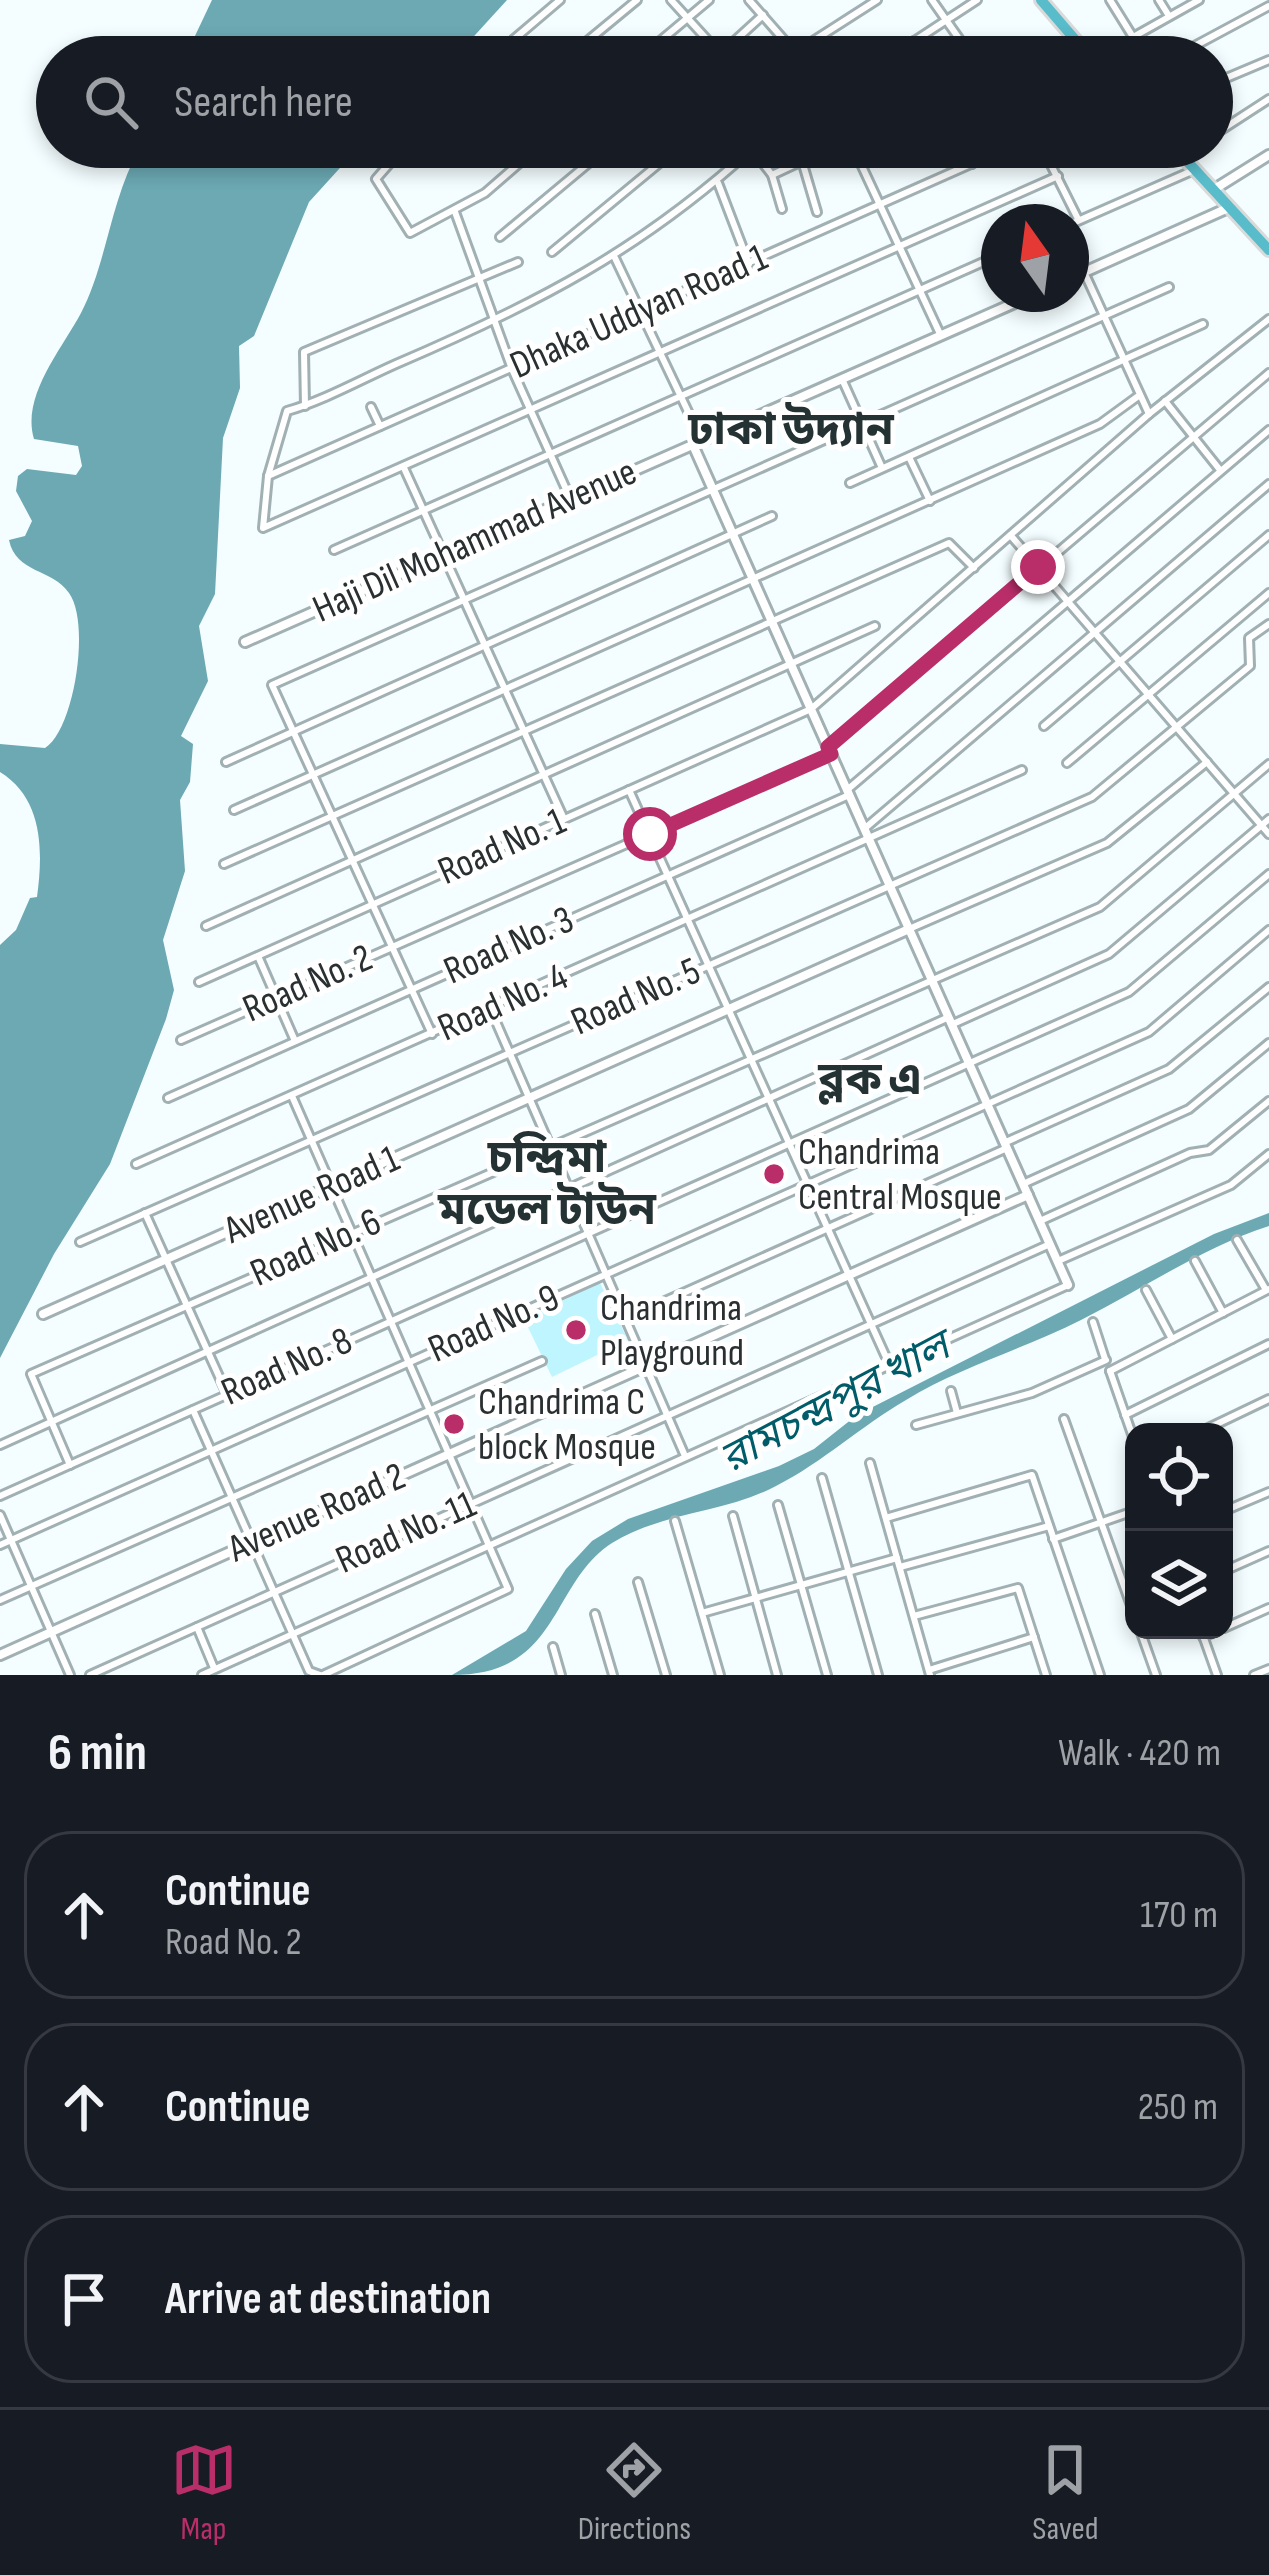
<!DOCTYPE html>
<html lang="en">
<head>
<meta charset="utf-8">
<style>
  :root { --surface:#171b24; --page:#242831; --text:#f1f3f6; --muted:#9ea1a6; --line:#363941; --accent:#b92e69 }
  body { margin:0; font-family:"Sofia Sans Condensed","Noto Sans Bengali",sans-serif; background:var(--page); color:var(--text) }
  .controls { position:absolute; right:36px; bottom:36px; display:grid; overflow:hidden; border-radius:24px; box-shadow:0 6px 18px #0003 }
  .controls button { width:108px; height:108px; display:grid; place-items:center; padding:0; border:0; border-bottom:3px solid var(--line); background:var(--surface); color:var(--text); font:60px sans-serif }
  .compass { position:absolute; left:981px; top:204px; width:108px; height:108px; border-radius:50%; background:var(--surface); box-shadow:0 6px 18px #0003; rotate:346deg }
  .stop { position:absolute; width:36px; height:36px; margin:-27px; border:9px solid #b92e69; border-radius:50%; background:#fff }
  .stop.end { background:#b92e69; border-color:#fff; box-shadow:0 3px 12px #0008 }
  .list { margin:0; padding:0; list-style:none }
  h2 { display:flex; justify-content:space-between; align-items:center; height:156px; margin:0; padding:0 48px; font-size:51px }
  h2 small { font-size:39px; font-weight:400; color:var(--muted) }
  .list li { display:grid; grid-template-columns:78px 1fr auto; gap:36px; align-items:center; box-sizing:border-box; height:168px; margin:0 24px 24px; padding:0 24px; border:3px solid var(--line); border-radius:48px }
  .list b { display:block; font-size:45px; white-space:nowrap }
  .list p { margin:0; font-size:39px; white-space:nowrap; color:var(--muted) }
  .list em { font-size:39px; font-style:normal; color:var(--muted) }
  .icon { flex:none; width:66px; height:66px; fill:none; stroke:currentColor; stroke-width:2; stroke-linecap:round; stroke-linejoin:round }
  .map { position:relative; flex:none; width:1269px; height:1675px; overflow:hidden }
  .search { position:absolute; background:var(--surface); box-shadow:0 6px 18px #0003; left:36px; right:36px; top:36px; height:132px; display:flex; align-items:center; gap:30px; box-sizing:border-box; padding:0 42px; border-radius:66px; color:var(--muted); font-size:45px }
  .sheet { height:732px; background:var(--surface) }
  nav { display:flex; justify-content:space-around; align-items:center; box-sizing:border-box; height:168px; border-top:3px solid var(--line); background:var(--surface); font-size:33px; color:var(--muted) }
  nav a { display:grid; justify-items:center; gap:6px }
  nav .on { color:var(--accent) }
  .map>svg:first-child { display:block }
</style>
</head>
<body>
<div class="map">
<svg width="1269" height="1675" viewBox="0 0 1269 1675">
  <rect width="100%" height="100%" fill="#f4fdff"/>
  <!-- green -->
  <polygon fill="#bef5ff" points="600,1283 628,1340 552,1377 524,1319"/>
  <!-- water -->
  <g fill="#6ca9b3">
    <polygon points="212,0 507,0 455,57 185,57"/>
    <path d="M140,147h219l-50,55 -55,134 -15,10 1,42 -17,50 -8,156 -16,32 9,55 -27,55 12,8 -3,38 -10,18 5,71 -22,69 11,50 -8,29 -56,145 -56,90 -54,104v-413l16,-15 14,-32 7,-1c6,-44 7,-98 -37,-125v-28l45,4c29,-17 46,-125 24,-155 -17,-25 -53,-19 -60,-53l16,-4 7,-15 -16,-30 2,-15 9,-7 49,6 6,-9 -4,-20 -44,-7c-13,-43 28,-90 47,-126 26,-50 29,-112 59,-166z"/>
    <path d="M1269,1213v13c-68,22 -124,62 -188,94 -57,29 -121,47 -175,80 -45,26 -83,62 -130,86 -50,27 -114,26 -164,57 -63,41 -51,132 -160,132l74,-44 40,-62 26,-28 36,-22 151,-53 35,-17 43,-34 357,-181z"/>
  </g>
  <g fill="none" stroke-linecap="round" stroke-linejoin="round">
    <defs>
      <g id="minor">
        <polyline points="671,0 723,57"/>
        <polyline points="749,0 799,57"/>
        <polyline points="932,0 972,57"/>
        <polyline points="1110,0 1133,37"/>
        <polyline points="1159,0 1169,16"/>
        <polyline points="914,41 921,57"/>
        <polyline points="493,57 560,0"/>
        <polyline points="568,57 637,0"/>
        <polyline points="641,57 709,0"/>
        <polyline points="717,57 763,15"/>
        <polyline points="788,57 877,0"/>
        <polyline points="890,57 977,0"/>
        <polyline points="1110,57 1133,37 1199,0"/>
        <polyline points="1174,57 1269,6"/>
        <polyline points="1212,84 1269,60"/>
        <polyline points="1212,136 1269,99"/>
        <polyline points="404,147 376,179 410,233 485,193 538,147"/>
        <path d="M754,147c-114,104 -218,157 -358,217 -36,16 -71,36 -109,47l-19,65 -5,52 795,-352"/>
        <polyline points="853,147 941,336"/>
        <polyline points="964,147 972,164"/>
        <polyline points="1042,147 1078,219"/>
        <polyline points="752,149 772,175 782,209"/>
        <polyline points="448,156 459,147"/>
        <polyline points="772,175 802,161 817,212"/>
        <polyline points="718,183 749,264"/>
        <polyline points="455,212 512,369 570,498"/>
        <polyline points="1071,224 1194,170"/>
        <polyline points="500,237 608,147"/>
        <polyline points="552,252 679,147"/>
        <polyline points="615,258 702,441"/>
        <polyline points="1084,272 1149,414"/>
        <polyline points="842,379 882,468"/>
        <polyline points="1165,401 1220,470"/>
        <polyline points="305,406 304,352 518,262"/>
        <polyline points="371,407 380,426"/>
        <polyline points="909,457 930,501"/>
        <polyline points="404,468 564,819"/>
        <polyline points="268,476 1009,147"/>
        <polyline points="850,483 1203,324"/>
        <polyline points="1012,537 1269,834"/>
        <polyline points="334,550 999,255"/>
        <polyline points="1044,726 1269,535"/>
        <polyline points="828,747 1269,373"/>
        <polyline points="226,762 772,516"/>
        <polyline points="1067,763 1269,593"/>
        <polyline points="629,790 890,1366"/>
        <polyline points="847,790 1269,430"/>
        <polyline points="234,810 1100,424 1137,397"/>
        <polyline points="864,829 1269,484"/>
        <polyline points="224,864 949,543 974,568"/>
        <polyline points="206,926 875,626"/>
        <polyline points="909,929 1107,843 1207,762"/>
        <polyline points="258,956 295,1041"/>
        <polyline points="199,982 811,709 1149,414 1269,319"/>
        <polyline points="490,1008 685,1456"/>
        <polyline points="953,1024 1109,954 1269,819"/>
        <polyline points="432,1034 272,685 1169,287"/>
        <polyline points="181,1040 831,754"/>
        <polyline points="292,1096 508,1589 323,1675"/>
        <polyline points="168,1098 849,795"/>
        <polyline points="1006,1142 1169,1069 1269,987"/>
        <polyline points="136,1164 1022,770"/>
        <polyline points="1023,1184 1189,1109 1269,1043"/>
        <polyline points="145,1213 227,1394"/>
        <polyline points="1040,1221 1190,1153 1209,1150 1269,1101"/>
        <polyline points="1237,1240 1266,1290"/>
        <polyline points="80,1242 1092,797 1250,666 1249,638 1269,624"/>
        <polyline points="1058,1261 1231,1185 1269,1154"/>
        <polyline points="1195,1261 1223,1313"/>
        <polyline points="1146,1290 1172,1339"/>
        <polyline points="625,1319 1007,1148"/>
        <polyline points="1093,1322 1105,1359"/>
        <polyline points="1110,1371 1269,1289"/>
        <polyline points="1110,1371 1134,1440"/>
        <polyline points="951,1391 957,1413"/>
        <polyline points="193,1410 309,1671 320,1675"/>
        <polyline points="1125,1415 1269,1344"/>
        <polyline points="1064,1419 1134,1614"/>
        <polyline points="916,1425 1032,1393 1106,1360"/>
        <polyline points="1200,1432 1269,1399"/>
        <polyline points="0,1445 949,1017"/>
        <polyline points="870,1463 930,1675"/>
        <polyline points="70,1465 31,1374 1100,907 1269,764"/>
        <polyline points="822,1478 878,1675"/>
        <polyline points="0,1496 1129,992 1269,874"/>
        <polyline points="778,1505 827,1675"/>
        <polyline points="1224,1511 1269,1492"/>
        <polyline points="0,1515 70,1675"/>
        <polyline points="733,1516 777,1675"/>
        <polyline points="886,1518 1032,1475 1100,1675"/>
        <polyline points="675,1521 720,1675"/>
        <polyline points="1053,1539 1134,1511"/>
        <polyline points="0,1545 1149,1032 1269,930"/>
        <polyline points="900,1567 1049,1526"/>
        <polyline points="1224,1571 1269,1551"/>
        <polyline points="638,1582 666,1675"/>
        <polyline points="0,1600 542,1361"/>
        <polyline points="702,1613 897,1558"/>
        <polyline points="595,1614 613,1675"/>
        <polyline points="914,1616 1018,1588 1046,1675"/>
        <polyline points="197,1627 214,1668"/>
        <polyline points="1224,1628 1269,1608"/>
        <polyline points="1140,1630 1156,1675"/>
        <polyline points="1201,1630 1217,1675"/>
        <polyline points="1203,1637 1219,1630"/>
        <polyline points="553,1647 561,1675"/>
        <polyline points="929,1670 1034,1637"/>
        <polyline points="90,1675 1050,1244"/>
        <polyline points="202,1675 1068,1285"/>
        <polyline points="1254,1675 1269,1669"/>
      </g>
      <g id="tertiary">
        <polyline points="1213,190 1269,155"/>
        <polyline points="1071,278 1228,208"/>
        <polyline points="693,445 1068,1285"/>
        <polyline points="245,642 1035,294"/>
        <polyline points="43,1314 909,929"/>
        <polyline points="0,1655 1028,1195"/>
      </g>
      <g id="trunk">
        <polyline points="1041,0 1090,57"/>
        <polyline points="1174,147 1269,250"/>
      </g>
    </defs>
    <!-- minor casing -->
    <use href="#minor" stroke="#a1b0b3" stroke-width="12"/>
    <!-- tertiary casing -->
    <use href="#tertiary" stroke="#a1b0b3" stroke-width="14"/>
    <!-- trunk casing -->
    <use href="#trunk" stroke="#d9dada" stroke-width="16"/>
    <!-- minor -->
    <use href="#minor" stroke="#fff" stroke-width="6"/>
    <!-- tertiary -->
    <use href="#tertiary" stroke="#fff" stroke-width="8"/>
    <!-- trunk -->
    <use href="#trunk" stroke="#58bccb" stroke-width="10"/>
  </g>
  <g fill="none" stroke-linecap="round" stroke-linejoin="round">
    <!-- route -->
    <polyline stroke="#b92e69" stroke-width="15" points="650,834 831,754 828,747 1038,567"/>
  </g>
  <!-- markers -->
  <g fill="#b92e69" stroke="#fff" stroke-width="4.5">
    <circle cx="774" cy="1174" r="12"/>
    <circle cx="576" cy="1330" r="12"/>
    <circle cx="454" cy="1424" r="12"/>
  </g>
  <g text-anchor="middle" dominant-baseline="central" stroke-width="10" stroke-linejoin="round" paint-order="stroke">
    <!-- street labels -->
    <g font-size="39" fill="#2a3031" stroke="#fff">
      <text transform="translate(639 312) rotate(-24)">Dhaka Uddyan Road 1</text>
      <text transform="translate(475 541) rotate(-24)">Haji Dil Mohammad Avenue</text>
      <text transform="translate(502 847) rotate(-24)">Road No. 1</text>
      <text transform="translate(509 946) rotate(-24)">Road No. 3</text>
      <text transform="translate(308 984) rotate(-24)">Road No. 2</text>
      <text transform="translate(636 997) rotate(-24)">Road No. 5</text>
      <text transform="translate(503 1003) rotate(-24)">Road No. 4</text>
      <text transform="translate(312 1195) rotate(-24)">Avenue Road 1</text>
      <text transform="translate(316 1248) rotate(-24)">Road No. 6</text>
      <text transform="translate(494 1324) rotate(-24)">Road No. 9</text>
      <text transform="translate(287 1367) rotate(-24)">Road No. 8</text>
      <text transform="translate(317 1513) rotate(-24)">Avenue Road 2</text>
      <text transform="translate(406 1533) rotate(-24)">Road No. 11</text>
    </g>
    <!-- poi labels -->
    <g font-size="39" fill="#2a3031" stroke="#fff" text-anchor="start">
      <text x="798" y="1152">Chandrima<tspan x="798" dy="45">Central Mosque</tspan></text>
      <text x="600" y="1308">Chandrima<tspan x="600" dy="45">Playground</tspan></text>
      <text x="478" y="1402">Chandrima C<tspan x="478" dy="45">block Mosque</tspan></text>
    </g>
    <!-- water labels -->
    <g font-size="42" font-style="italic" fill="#005c68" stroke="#fff">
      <text transform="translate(835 1403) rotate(-28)">রামচন্দ্রপুর খাল</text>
    </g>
    <!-- quarter labels -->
    <g font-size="45" font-weight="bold" fill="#253234" stroke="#fff">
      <text x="791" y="430">ঢাকা উদ্যান</text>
      <text x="870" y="1080">ব্লক এ</text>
      <text x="547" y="1158">চন্দ্রিমা<tspan x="547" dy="52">মডেল টাউন</tspan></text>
    </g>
  </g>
</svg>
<div class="controls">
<button><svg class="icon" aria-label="locate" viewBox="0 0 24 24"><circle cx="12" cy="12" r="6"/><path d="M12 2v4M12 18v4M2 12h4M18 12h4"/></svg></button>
<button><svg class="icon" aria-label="layers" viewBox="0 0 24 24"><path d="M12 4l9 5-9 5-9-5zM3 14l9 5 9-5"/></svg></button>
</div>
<svg class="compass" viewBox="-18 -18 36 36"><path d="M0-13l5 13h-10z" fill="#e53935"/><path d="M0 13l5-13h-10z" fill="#9ea1a6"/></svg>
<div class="stop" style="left:650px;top:834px"></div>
<div class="stop end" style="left:1038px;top:567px"></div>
<div class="search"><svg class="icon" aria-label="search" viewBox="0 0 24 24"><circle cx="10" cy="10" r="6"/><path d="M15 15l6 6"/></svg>Search here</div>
</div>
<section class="sheet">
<h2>6 min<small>Walk · 420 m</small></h2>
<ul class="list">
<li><svg class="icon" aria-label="ahead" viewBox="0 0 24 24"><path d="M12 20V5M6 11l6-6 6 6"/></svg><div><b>Continue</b><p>Road No. 2</p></div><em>170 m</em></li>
<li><svg class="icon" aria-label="ahead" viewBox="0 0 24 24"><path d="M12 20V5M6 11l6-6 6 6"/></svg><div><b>Continue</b></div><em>250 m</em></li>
<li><svg class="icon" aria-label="arrive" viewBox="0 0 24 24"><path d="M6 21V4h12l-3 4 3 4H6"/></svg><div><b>Arrive at destination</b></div></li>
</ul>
</section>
<nav>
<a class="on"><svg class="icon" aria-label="map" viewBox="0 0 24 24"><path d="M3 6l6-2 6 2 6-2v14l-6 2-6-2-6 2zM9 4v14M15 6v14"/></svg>Map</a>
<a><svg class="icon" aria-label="directions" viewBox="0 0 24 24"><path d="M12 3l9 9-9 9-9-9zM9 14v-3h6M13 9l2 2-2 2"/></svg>Directions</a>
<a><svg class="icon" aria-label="saved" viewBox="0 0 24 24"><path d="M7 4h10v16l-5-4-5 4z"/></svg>Saved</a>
</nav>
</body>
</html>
